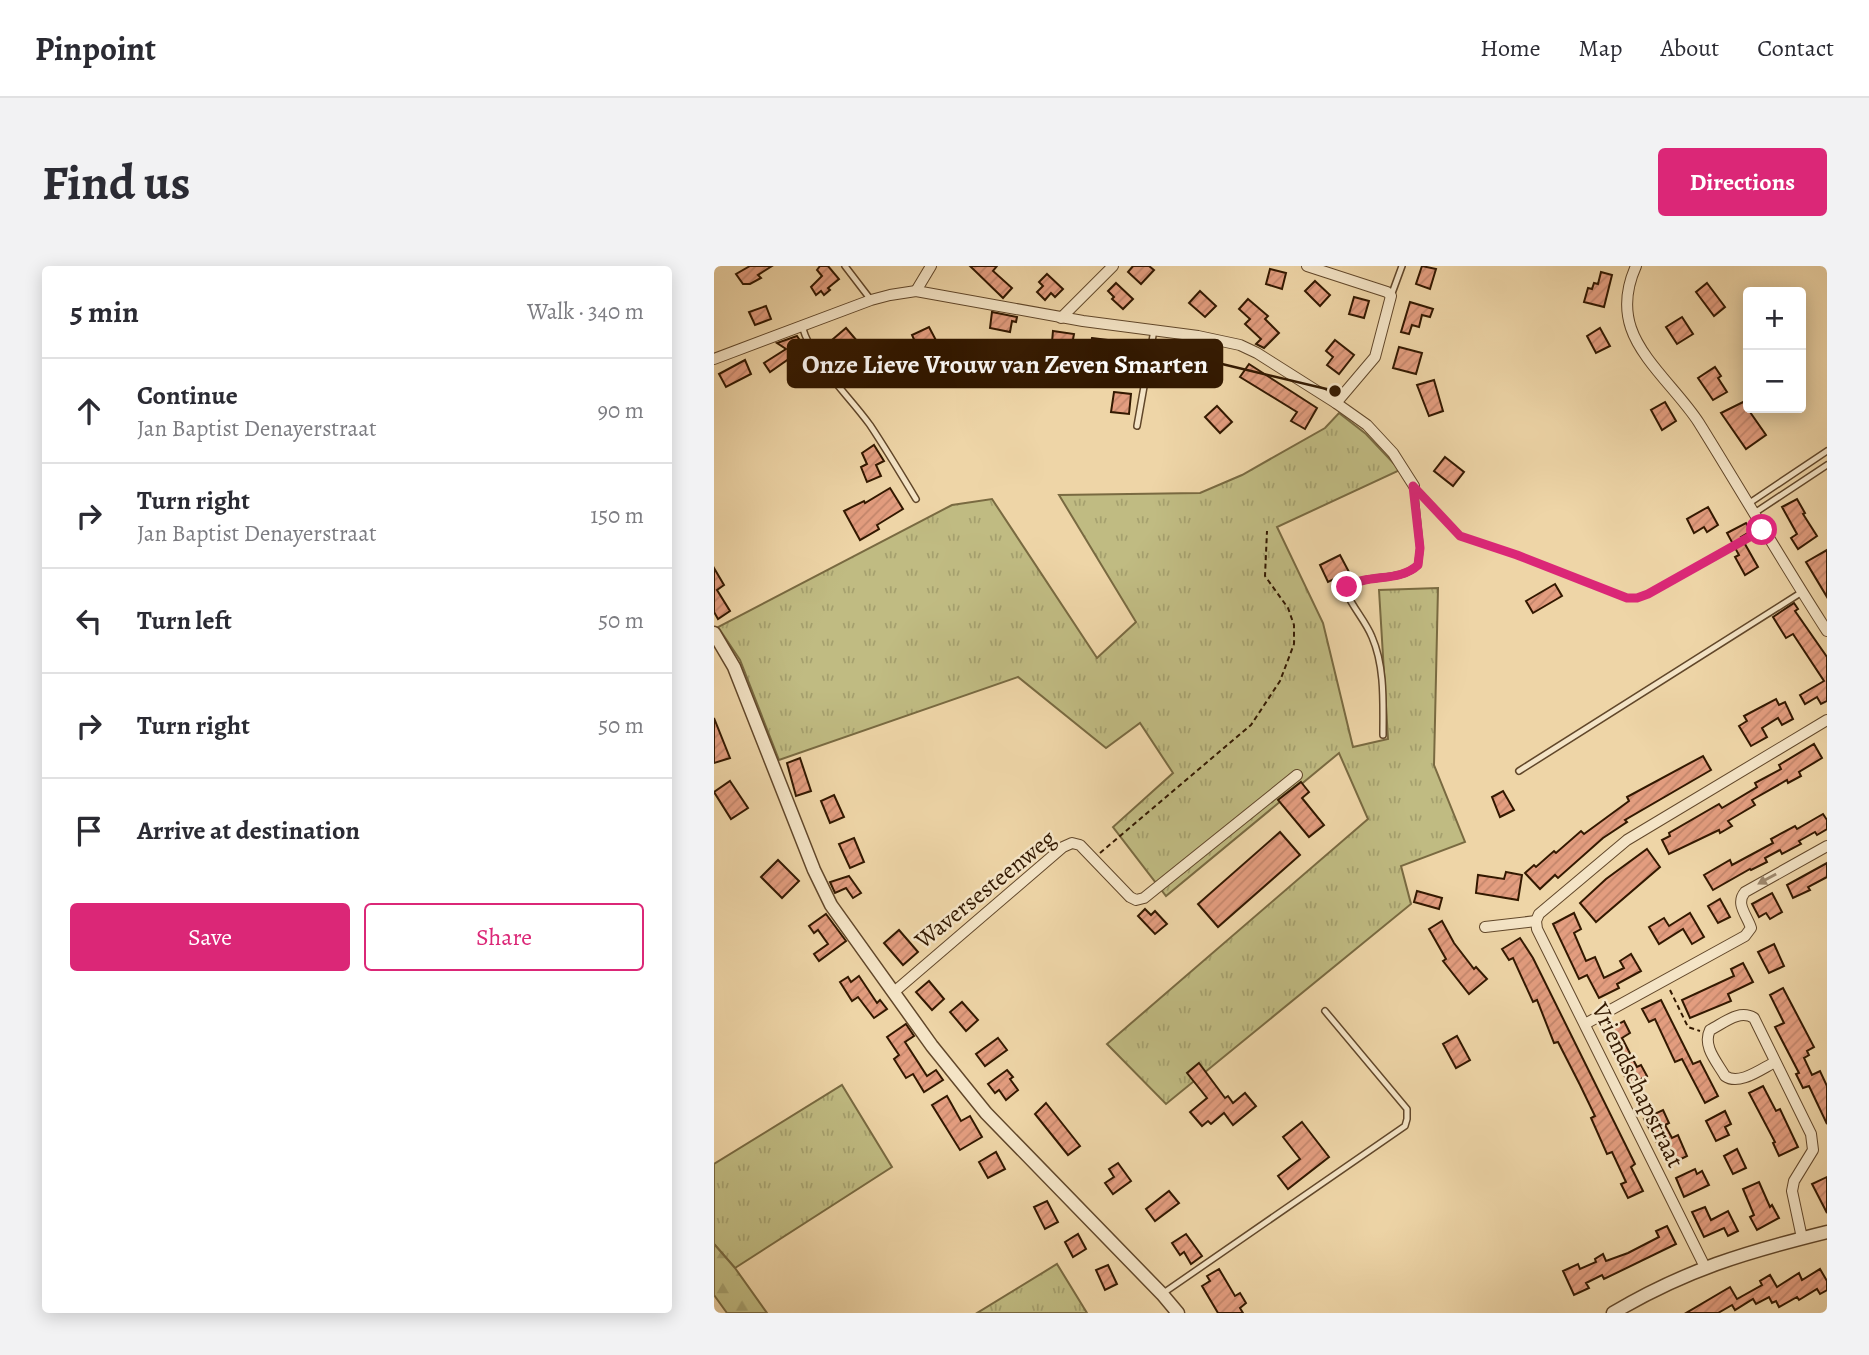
<!DOCTYPE html>
<html lang="en">
<head>
<meta charset="utf-8">
<style>
  :root { --surface:#fff; --page:#f2f2f3; --text:#2b2b33; --muted:#7c7c81; --line:#e1e1e2; --accent:#db2777 }
  body { margin:0; font-family:Alegreya,serif; background:var(--page); color:var(--text) }
  .controls { position:absolute; right:21px; top:21px; display:grid; overflow:hidden; border-radius:7px; box-shadow:0 4px 18px #0003 }
  .controls button { width:63px; height:63px; display:grid; place-items:center; padding:0; border:0; border-bottom:2px solid var(--line); background:var(--surface); color:var(--text); font:35px sans-serif }
  .stop { position:absolute; width:21px; height:21px; margin:-16px; border:5px solid #db2777; border-radius:50%; background:#fff }
  .stop.end { background:#db2777; border-color:#fff; box-shadow:0 2px 7px #0008 }
  .list { margin:0; padding:0; list-style:none }
  h2 { display:flex; justify-content:space-between; align-items:center; height:91px; margin:0; padding:0 28px; font-size:30px }
  h2 small { font-size:23px; font-weight:400; color:var(--muted) }
  .list li { display:grid; grid-template-columns:46px 1fr auto; gap:21px; align-items:center; box-sizing:border-box; height:105px; padding:0 28px; border-top:2px solid var(--line) }
  .list b { display:block; font-size:26px; white-space:nowrap }
  .list p { margin:0; font-size:23px; white-space:nowrap; color:var(--muted) }
  .list em { font-size:23px; font-style:normal; color:var(--muted) }
  .actions { display:flex; gap:14px; padding:21px 28px }
  .actions a { flex:1; padding:16px 0; border:2px solid var(--accent); border-radius:7px; text-align:center; font-size:24px; color:var(--accent) }
  .actions .main { background:var(--accent); color:#fff }
  .icon { flex:none; width:38px; height:38px; fill:none; stroke:currentColor; stroke-width:2; stroke-linecap:round; stroke-linejoin:round }
  .map { position:relative; flex:none; width:1113px; height:1047px; overflow:hidden; border-radius:7px }
  header { display:flex; align-items:center; gap:42px; box-sizing:border-box; height:98px; padding:0 35px; background:var(--surface); border-bottom:2px solid var(--line) }
  header strong { font-size:33px }
  nav { display:flex; gap:38px; margin-inline-start:auto; font-size:24px }
  .intro { display:flex; align-items:center; justify-content:space-between; box-sizing:border-box; height:168px; padding:0 42px }
  h1 { margin:0; font-size:49px }
  .button { padding:18px 32px; border-radius:7px; background:var(--accent); color:#fff; font-size:24px; font-weight:700 }
  main { display:flex; gap:42px; padding:0 42px }
  aside { flex:1; background:var(--surface); border-radius:7px; box-shadow:0 4px 18px #0003 }
  .map>svg:first-child { display:block }
</style>
</head>
<body>
<header>
<strong>Pinpoint</strong>
<nav><a>Home</a><a>Map</a><a>About</a><a>Contact</a></nav>
</header>
<div class="intro"><h1>Find us</h1><a class="button">Directions</a></div>
<main>
<aside>
<h2>5 min<small>Walk · 340 m</small></h2>
<ul class="list">
<li><svg class="icon" aria-label="ahead" viewBox="0 0 24 24"><path d="M12 20V5M6 11l6-6 6 6"/></svg><div><b>Continue</b><p>Jan Baptist Denayerstraat</p></div><em>90 m</em></li>
<li><svg class="icon" aria-label="right" viewBox="0 0 24 24"><path d="M7 20v-9h11M14 6l5 5-5 5"/></svg><div><b>Turn right</b><p>Jan Baptist Denayerstraat</p></div><em>150 m</em></li>
<li><svg class="icon" aria-label="left" viewBox="0 0 24 24"><path d="M17 20v-9H6M10 6l-5 5 5 5"/></svg><div><b>Turn left</b></div><em>50 m</em></li>
<li><svg class="icon" aria-label="right" viewBox="0 0 24 24"><path d="M7 20v-9h11M14 6l5 5-5 5"/></svg><div><b>Turn right</b></div><em>50 m</em></li>
<li><svg class="icon" aria-label="arrive" viewBox="0 0 24 24"><path d="M6 21V4h12l-3 4 3 4H6"/></svg><div><b>Arrive at destination</b></div></li>
</ul>
<div class="actions"><a class="main">Save</a><a>Share</a></div>
</aside>
<div class="map">
<svg width="1113" height="1047" viewBox="0 0 1113 1047">
  <defs>
    <pattern id="grass-tufts" width="24" height="20" patternUnits="userSpaceOnUse" patternTransform="scale(1.75)"><rect width="24" height="20" fill="#c0bb82"/><path d="M3 7l-1-3M5 7V3M7 7l1-3M15 17l-1-3M17 17v-4M19 17l1-3" fill="none" stroke="#a5a06e"/></pattern>
    <pattern id="forest-firs" width="22" height="20" patternUnits="userSpaceOnUse" patternTransform="scale(1.75)"><rect width="22" height="20" fill="#c0bb82"/><path d="M5 1l3.5 6h-7zM16 11l3.5 6h-7z" fill="#a5a06e"/></pattern>
    <pattern id="building-hatch" width="6" height="6" patternUnits="userSpaceOnUse" patternTransform="scale(1.75)"><rect width="6" height="6" fill="#e39d7f"/><path d="M-1 1l2-2M0 6l6-6M5 7l2-2" fill="none" stroke="#c3866c"/></pattern>
  </defs>
  <rect width="100%" height="100%" fill="#eed5a7"/>
  <filter id="stains"><feTurbulence type="fractalNoise" baseFrequency=".00286" numOctaves="4"/><feColorMatrix values="0 0 0 0 .2 0 0 0 0 .09 0 0 0 0 .02 0 0 0 .5 -.17"/></filter>
  <radialGradient id="worn" r=".72"><stop offset=".6" stop-color="#630" stop-opacity="0"/><stop offset="1" stop-color="#630" stop-opacity=".3"/></radialGradient>
  <!-- grass -->
  <g fill="url(#grass-tufts)" stroke="#796a41" stroke-width="2">
    <polygon points="625,147 652,168 686,204 563,261 609,357 639,481 674,473 665,324 724,322 720,499 751,576 687,600 697,638 452,838 393,778 654,553 625,487 452,630 399,561 459,507 426,457 392,482 304,411 65,494 26,394 4,361 238,239 278,233 383,392 422,356 345,229 486,227 528,209 611,162"/>
    <polygon points="128,819 178,901 21,1002 0,978 0,898"/>
    <polygon points="343,998 373,1047 263,1047"/>
  </g>
  <!-- forest -->
  <polygon fill="url(#forest-firs)" stroke="#796a41" stroke-width="2" points="0,978 21,1002 53,1047 13,1047 0,1029"/>
  <!-- building -->
  <g fill="url(#building-hatch)" stroke="#321800" stroke-width="2">
    <polygon points="36,0 58,0 44,9 47,12 36,18 29,18 22,8"/>
    <polygon points="106,0 114,0 125,13 114,22 116,24 110,29 107,25 102,29 97,21 108,10 103,4"/>
    <polygon points="256,0 283,0 279,5 298,22 289,32"/>
    <polygon points="419,0 435,0 440,4 427,18 414,6"/>
    <polygon points="708,0 722,3 716,23 702,18"/>
    <polygon points="556,3 572,7 568,23 552,18"/>
    <polygon points="887,6 898,9 890,41 870,36 874,22 878,23 880,17 884,18"/>
    <polygon points="333,8 349,23 341,31 337,27 331,34 323,26 329,20 325,16"/>
    <polygon points="601,15 616,29 606,40 591,25"/>
    <polygon points="402,17 419,33 409,43 398,33 400,31 394,25"/>
    <polygon points="993,17 1011,41 1000,50 982,26"/>
    <polygon points="486,25 502,40 491,51 475,37"/>
    <polygon points="640,31 655,35 650,52 635,48"/>
    <polygon points="534,33 554,50 551,53 565,67 550,82 542,78 547,73 531,58 536,53 525,43"/>
    <polygon points="696,36 719,43 716,51 708,49 705,61 698,59 695,68 687,66"/>
    <polygon points="52,40 57,53 41,59 35,46"/>
    <polygon points="278,46 303,51 302,56 298,55 296,66 276,62"/>
    <polygon points="968,51 979,68 963,78 952,61"/>
    <polygon points="215,61 225,80 207,89 198,69"/>
    <polygon points="132,62 144,76 122,90 112,79"/>
    <polygon points="886,62 896,80 882,87 873,70"/>
    <polygon points="339,65 360,68 357,84 342,82 343,76 338,76"/>
    <polygon points="83,70 95,88 82,96 79,90 56,106 50,97 72,83 63,77"/>
    <polygon points="378,72 427,78 425,96 388,93 387,99 366,95 368,83 376,84"/>
    <polygon points="621,74 640,89 625,108 613,99 619,91 612,85"/>
    <polygon points="685,81 708,87 702,108 679,102"/>
    <polygon points="31,94 37,108 12,121 5,108"/>
    <polygon points="535,98 603,142 591,163 577,155 583,146 526,111"/>
    <polygon points="1001,101 1007,110 1004,112 1013,126 999,134 984,112"/>
    <polygon points="720,114 729,145 715,150 703,119"/>
    <polygon points="400,126 417,128 415,148 397,146"/>
    <polygon points="951,136 962,155 948,164 937,144"/>
    <polygon points="1029,136 1052,169 1032,183 1007,147"/>
    <polygon points="503,140 518,156 506,167 491,151"/>
    <polygon points="160,179 170,195 162,199 167,210 153,216 147,201 153,198 148,187"/>
    <polygon points="731,191 750,206 739,220 720,205"/>
    <polygon points="176,222 189,243 163,259 165,263 146,274 130,245 150,235 151,237"/>
    <polygon points="1083,233 1091,247 1089,248 1103,270 1084,283 1077,272 1083,268 1068,241"/>
    <polygon points="994,241 1004,259 993,266 990,261 980,267 973,253"/>
    <polygon points="1032,257 1037,265 1027,271 1044,301 1031,309 1021,291 1025,289 1013,267"/>
    <polygon points="1113,284 1113,331 1092,296"/>
    <polygon points="626,289 635,306 614,316 606,299"/>
    <polygon points="0,302 10,319 3,324 16,345 4,353 0,346"/>
    <polygon points="841,318 848,330 819,347 812,335"/>
    <polygon points="1080,337 1084,343 1081,345 1113,391 1113,435 1107,438 1103,431 1091,438 1086,429 1110,415 1079,368 1072,372 1059,351"/>
    <polygon points="1062,433 1065,439 1071,436 1079,453 1068,459 1064,452 1048,462 1053,471 1037,480 1025,460 1033,455 1030,450"/>
    <polygon points="0,452 16,492 0,497"/>
    <polygon points="1100,478 1108,492 1085,506 1087,510 1074,517 1073,514 1038,534 1041,539 1014,555 1018,560 1006,567 1005,564 955,588 948,574 956,570 955,567 1005,538 1008,542 1043,521 1041,517 1067,503 1065,499"/>
    <polygon points="989,490 997,504 911,554 913,556 889,572 844,612 841,609 826,623 811,607 820,599 822,601 840,585 842,587 867,565 870,568 915,535 913,531"/>
    <polygon points="86,492 97,525 82,530 73,497"/>
    <polygon points="16,515 34,542 17,553 0,526"/>
    <polygon points="587,516 595,526 588,532 610,559 595,571 564,534"/>
    <polygon points="789,525 800,544 786,551 778,531"/>
    <polygon points="120,529 130,551 116,557 107,535"/>
    <polygon points="1109,548 1113,554 1113,563 1103,569 1101,566 1085,575 1087,578 1068,588 1066,584 1051,592 1053,596 1037,604 1036,603 999,624 990,609 1016,594 1018,599 1059,577 1057,573 1081,560 1083,563"/>
    <polygon points="566,566 586,589 504,661 484,638"/>
    <polygon points="140,572 150,596 136,602 125,578"/>
    <polygon points="933,583 946,601 882,656 866,637 892,613"/>
    <polygon points="64,594 85,615 68,632 47,611"/>
    <polygon points="1113,597 1113,611 1094,621 1096,624 1079,632 1073,619"/>
    <polygon points="792,606 808,609 804,634 762,627 764,609 790,613"/>
    <polygon points="135,610 147,627 139,632 132,622 121,627 116,616"/>
    <polygon points="703,625 728,632 725,643 700,636"/>
    <polygon points="1058,627 1068,646 1056,653 1052,647 1045,651 1038,638"/>
    <polygon points="1006,633 1016,651 1004,657 994,640"/>
    <polygon points="431,643 437,649 441,645 453,658 441,668 424,650"/>
    <polygon points="860,647 867,663 860,667 872,695 881,691 890,712 910,702 906,695 917,688 927,705 903,718 905,722 885,732 873,709 865,713 839,658"/>
    <polygon points="976,647 990,671 978,678 969,663 945,678 935,661 950,652 955,660"/>
    <polygon points="112,648 132,675 105,695 100,688 114,678 104,664 100,667 95,660"/>
    <polygon points="728,655 740,677 760,703 762,701 773,713 755,728 729,695 732,693 715,663"/>
    <polygon points="185,664 204,686 189,699 170,677"/>
    <polygon points="806,672 819,692 921,898 917,901 929,925 914,932 907,918 912,916 898,886 893,888 877,852 881,850 866,819 844,776 840,777 823,734 819,736 799,692 795,694 788,683"/>
    <polygon points="1060,678 1070,700 1055,707 1044,686"/>
    <polygon points="1029,697 1039,716 1014,728 1017,735 976,752 968,734 1020,710 1017,703"/>
    <polygon points="145,710 163,737 166,734 173,743 160,752 144,731 138,735 126,716 134,711 137,716"/>
    <polygon points="215,715 230,733 218,744 202,726"/>
    <polygon points="1069,722 1100,781 1093,785 1095,789 1090,792 1098,809 1106,805 1113,820 1113,858 1095,820 1089,822 1082,808 1085,807 1061,761 1070,757 1056,729"/>
    <polygon points="947,734 979,798 986,795 1004,830 991,837 968,793 961,796 941,753 935,756 928,743"/>
    <polygon points="248,736 264,754 252,765 236,746"/>
    <polygon points="910,755 916,767 908,772 923,801 927,799 933,810 915,819 889,766"/>
    <polygon points="192,758 200,770 191,776 213,810 222,804 229,814 210,826 199,808 192,812 180,793 185,789 173,771"/>
    <polygon points="743,770 756,794 742,802 729,778"/>
    <polygon points="284,772 293,784 271,800 262,788"/>
    <polygon points="485,797 511,832 514,830 519,837 531,827 542,840 519,859 510,847 497,858 494,855 488,860 476,846 493,832 473,807"/>
    <polygon points="293,804 299,811 296,813 304,824 292,834 285,824 281,827 274,818"/>
    <polygon points="1049,820 1062,845 1066,843 1084,881 1065,890 1059,877 1061,876 1035,827"/>
    <polygon points="233,830 247,855 256,850 268,871 246,884 218,839"/>
    <polygon points="332,837 366,880 354,889 321,848"/>
    <polygon points="949,844 955,857 951,859 958,872 964,869 973,890 955,899 930,853"/>
    <polygon points="1011,845 1017,858 1011,861 1015,869 1002,875 992,855"/>
    <polygon points="588,856 615,891 574,923 564,910 586,893 569,871"/>
    <polygon points="1023,883 1032,902 1019,908 1010,890"/>
    <polygon points="282,886 291,903 274,912 265,896"/>
    <polygon points="404,897 417,915 399,928 391,917 400,911 395,903"/>
    <polygon points="981,903 983,908 988,905 995,919 970,931 962,912"/>
    <polygon points="1113,911 1113,947 1098,918"/>
    <polygon points="1045,916 1056,941 1058,939 1065,952 1043,964 1036,951 1040,949 1029,923"/>
    <polygon points="455,925 465,937 441,955 432,943"/>
    <polygon points="333,935 344,956 331,963 320,941"/>
    <polygon points="991,941 997,954 1014,945 1024,965 1014,970 1010,962 990,971 978,946"/>
    <polygon points="953,960 962,978 890,1013 888,1009 872,1017 875,1022 860,1029 849,1005 864,998 866,1003 882,996 881,993 889,988 892,995 914,987 945,971 942,965"/>
    <polygon points="364,968 372,983 359,991 351,976"/>
    <polygon points="472,968 488,990 477,998 470,986 466,989 458,977"/>
    <polygon points="394,999 403,1018 391,1024 382,1004"/>
    <polygon points="505,1003 521,1030 526,1027 532,1037 526,1042 529,1047 504,1047 488,1020 496,1015 493,1010"/>
    <polygon points="1106,1003 1113,1015 1113,1024 1106,1028 1103,1023 1085,1034 1083,1031 1065,1041 1062,1035 1058,1037 1055,1031 1042,1038 1039,1033 1021,1044 1018,1039 1004,1047 972,1047 1016,1021 1023,1033 1048,1019 1046,1015 1056,1009 1063,1021 1085,1007 1088,1014"/>
  </g>
  <g fill="none" stroke-linecap="round" stroke-linejoin="round">
    <defs>
      <g id="service">
        <polyline points="131,0 157,34"/>
        <polyline points="677,30 688,0"/>
        <path d="M88,60c11,38 45,67 68,99 16,24 31,49 46,74"/>
        <polyline points="423,160 440,64"/>
        <polyline points="1034,238 1113,185"/>
        <polyline points="1039,248 1113,199"/>
        <path d="M669,469c0,-32 2,-68 -11,-98 -6,-15 -18,-28 -25,-43v-7c21,-14 52,-4 71,-22l2,-17 -6,-61"/>
        <polyline points="805,505 1088,326"/>
        <polyline points="448,1028 691,860 693,853 693,843 611,745"/>
      </g>
      <g id="minor">
        <polyline points="593,0 673,26 677,30 661,91 622,137"/>
        <path d="M922,0c-9,20 -12,41 -5,62 11,33 49,65 68,95 43,69 84,140 128,208"/>
        <polyline points="202,25 217,0"/>
        <polyline points="347,52 399,0"/>
        <polyline points="0,93 157,34 176,29 202,25 369,55 484,70 526,79 543,87 622,137 653,159 679,187 700,220"/>
        <polyline points="771,661 822,655"/>
        <polyline points="180,726 349,581 358,577 366,579 416,631 422,634 430,632 583,509"/>
        <path d="M871,758l160,-88 6,-8c-4,-13 -16,-24 -6,-36l82,-46"/>
        <path d="M1061,796c-14,7 -36,24 -50,14 -8,-14 -23,-30 -15,-46 14,-7 29,-21 44,-12l57,116 2,16 -19,31 -2,10 10,47"/>
        <polyline points="991,1001 823,663 822,655 825,648 913,574 1113,454"/>
      </g>
      <g id="tertiary">
        <polyline points="0,367 20,401 100,604 117,639 218,780 272,847 448,1028 464,1047"/>
        <path d="M899,1047c72,-43 133,-61 214,-81"/>
      </g>
    </defs>
    <!-- service casing -->
    <use href="#service" stroke="#61472a" stroke-width="8"/>
    <!-- minor casing -->
    <use href="#minor" stroke="#61472a" stroke-width="12"/>
    <!-- tertiary casing -->
    <use href="#tertiary" stroke="#61472a" stroke-width="15"/>
    <!-- path -->
    <g stroke="#321800" stroke-width="2" stroke-dasharray="5 3.5" stroke-linecap="butt">
      <polyline points="710,231 737,262 746,270 803,289 913,332 923,332 934,328 1041,268"/>
      <polyline points="386,587 537,459 566,415 580,378 580,359 574,342 551,310 553,265"/>
      <polyline points="956,724 974,761 986,765"/>
    </g>
    <!-- service -->
    <use href="#service" stroke="#f4e4c6" stroke-width="5"/>
    <!-- minor -->
    <use href="#minor" stroke="#f4e4c6" stroke-width="10"/>
    <!-- tertiary -->
    <use href="#tertiary" stroke="#f4e4c6" stroke-width="12"/>
  </g>
  <!-- one-way arrows -->
  <defs><path id="oneway-solid" d="M-6-.8H1V-3.2L6.5 0L1 3.2V.8H-6Z" transform="scale(1.75)"/></defs>
  <use fill="#9d886d" href="#oneway-solid" transform="translate(1053 613) rotate(151)"/>
  <g fill="none" stroke-linecap="round" stroke-linejoin="round">
    <!-- route -->
    <path stroke="#db2777" stroke-width="9" d="M633,321c21,-14 52,-4 71,-22l2,-17 -7,-62 47,50 57,19 110,43h10l11,-4 114,-64"/>
  </g>
  <g text-anchor="middle" dominant-baseline="central" stroke-width="5" stroke-linejoin="round" paint-order="stroke">
    <!-- street labels -->
    <g font-size="24" fill="#321800" stroke="#f4e4c6">
      <text transform="translate(271 623) rotate(-39)">Waversesteenweg</text>
      <text transform="translate(924 819) rotate(64)">Vriendschapstraat</text>
    </g>
  </g>
  <!-- callouts -->
  <path fill="none" stroke="#321800" stroke-width="2.5" d="M621 125L508 98"/>
  <circle fill="#321800" stroke="#f4e4c6" stroke-width="2.5" cx="621" cy="125" r="7"/>
  <rect fill="#321800" stroke="#321800" stroke-width="2.5" x="74" y="74" width="434" height="47" rx="7"/>
  <g font-size="26" text-anchor="middle" font-weight="bold" fill="#fff">
    <text x="291" y="107">Onze Lieve Vrouw van Zeven Smarten</text>
  </g>
  <rect width="100%" height="100%" filter="url(#stains)"/>
  <rect width="100%" height="100%" fill="url(#worn)"/>
</svg>
<div class="controls">
<button>+</button>
<button>−</button>
</div>
<div class="stop" style="left:1048px;top:264px"></div>
<div class="stop end" style="left:633px;top:321px"></div>
</div>
</main>
</body>
</html>
